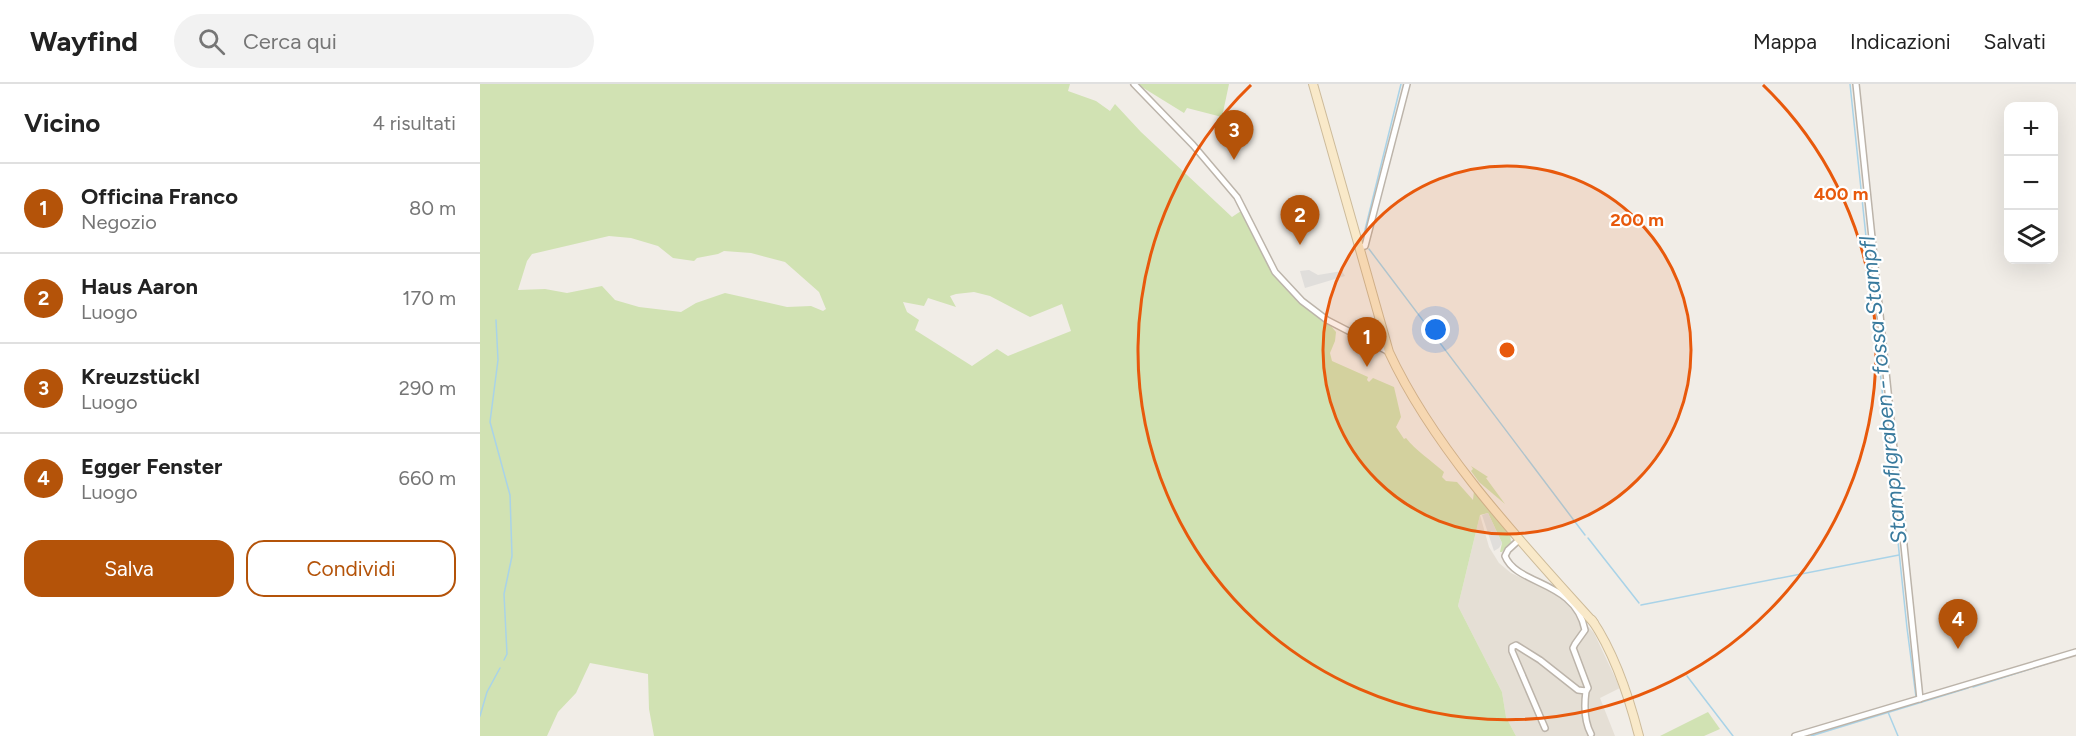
<!DOCTYPE html>
<html lang="it">
<head>
<meta charset="utf-8">
<style>
  :root { --surface:#fff; --page:#f2f2f2; --text:#222; --muted:#767676; --line:#e0e0e0; --accent:#b45309 }
  body { margin:0; font-family:Figtree,sans-serif; background:var(--page); color:var(--text) }
  .controls { position:absolute; right:18px; top:18px; display:grid; overflow:hidden; border-radius:12px; box-shadow:0 6px 24px #0002 }
  .controls button { width:54px; height:54px; display:grid; place-items:center; padding:0; border:0; border-bottom:2px solid var(--line); background:var(--surface); color:var(--text); font:30px sans-serif }
  .you { position:absolute; left:956px; top:246px; width:21px; height:21px; margin:-15px; border:4px solid #fff; border-radius:50%; background:#1a73e8; box-shadow:0 0 0 9px #1a73e833 }
  .badge { display:grid; place-items:center; width:39px; height:39px; border-radius:50%; background:var(--accent); color:#fff; font-size:20px; font-weight:700 }
  .pin { position:absolute; translate:-50% -50px; filter:drop-shadow(0 2px 3px #0008) }
  .pin::after { content:''; position:absolute; top:32px; width:21px; height:18px; background:inherit; clip-path:polygon(0 0,100% 0,50% 100%) }
  .list { margin:0; padding:0; list-style:none }
  h2 { display:flex; justify-content:space-between; align-items:center; height:78px; margin:0; padding:0 24px; font-size:26px }
  h2 small { font-size:20px; font-weight:400; color:var(--muted) }
  .list li { display:grid; grid-template-columns:39px 1fr auto; gap:18px; align-items:center; box-sizing:border-box; height:90px; padding:0 24px; border-top:2px solid var(--line) }
  .list b { display:block; font-size:22px; white-space:nowrap }
  .list p { margin:0; font-size:20px; white-space:nowrap; color:var(--muted) }
  .list em { font-size:20px; font-style:normal; color:var(--muted) }
  .actions { display:flex; gap:12px; padding:18px 24px }
  .actions a { flex:1; padding:14px 0; border:2px solid var(--accent); border-radius:18px; text-align:center; font-size:21px; color:var(--accent) }
  .actions .main { background:var(--accent); color:#fff }
  .icon { flex:none; width:33px; height:33px; fill:none; stroke:currentColor; stroke-width:2; stroke-linecap:round; stroke-linejoin:round }
  .map { position:relative; flex:none; width:1596px; height:652px; overflow:hidden }
  header { display:flex; align-items:center; gap:36px; box-sizing:border-box; height:84px; padding:0 30px; background:var(--surface); border-bottom:2px solid var(--line) }
  header strong { font-size:28px }
  nav { display:flex; gap:33px; margin-inline-start:auto; font-size:21px }
  .search { width:420px; height:54px; background:var(--page); display:flex; align-items:center; gap:15px; box-sizing:border-box; padding:0 21px; border-radius:33px; color:var(--muted); font-size:22px }
  main { display:flex }
  aside { flex:1; background:var(--surface) }
  .map>svg:first-child { display:block }
</style>
</head>
<body>
<header>
<strong>Wayfind</strong>
<div class="search"><svg class="icon" aria-label="search" viewBox="0 0 24 24"><circle cx="10" cy="10" r="6"/><path d="M15 15l6 6"/></svg>Cerca qui</div>
<nav><a>Mappa</a><a>Indicazioni</a><a>Salvati</a></nav>
</header>
<main>
<aside>
<h2>Vicino<small>4 risultati</small></h2>
<ul class="list">
<li><span class="badge">1</span><div><b>Officina Franco</b><p>Negozio</p></div><em>80 m</em></li>
<li><span class="badge">2</span><div><b>Haus Aaron</b><p>Luogo</p></div><em>170 m</em></li>
<li><span class="badge">3</span><div><b>Kreuzstückl</b><p>Luogo</p></div><em>290 m</em></li>
<li><span class="badge">4</span><div><b>Egger Fenster</b><p>Luogo</p></div><em>660 m</em></li>
</ul>
<div class="actions"><a class="main">Salva</a><a>Condividi</a></div>
</aside>
<div class="map">
<svg width="1596" height="652" viewBox="0 0 1596 652">
  <rect width="100%" height="100%" fill="#f1ede7"/>
  <!-- residential -->
  <polygon fill="#e5dfd5" points="1000,431 1009,463 1019,479 1031,489 1078,511 1114,549 1140,604 1120,614 1135,652 1036,652 1026,633 1022,608 978,522"/>
  <!-- green -->
  <g fill="#d1e2b3" fill-rule="evenodd">
    <path d="M0,0h590l-2,7 28,10 14,10 5,-7 26,28 91,85 9,-6 32,64 27,27 31,24 5,6 -1,9 -5,12 2,8 36,16 -1,3 2,2 4,-4 21,9 7,30 -5,10 8,12 2,-1c10,13 26,23 38,34l-2,5 4,4 11,1 16,18 1,-9 36,43 1,8 -9,10h-2l2,-9 -14,-30 -8,2 -22,91 44,86 4,25 10,19h-862l-5,-27 -1,-35 -58,-11 -14,30 -18,19 -11,24h-67zM129,152l22,2 27,8 15,12 21,3 3,-3 21,-4 6,-3 27,2 34,9 34,30 7,17 -3,2 -12,-5 -24,1 -62,-14 -29,10 -15,9 -42,-5 -24,-7 -13,-14 -35,7 -22,-4 -27,1 9,-29 5,-7zM494,208l16,4 40,21 32,-13 9,27 -63,25 -11,-7 -25,17 -57,-36 4,-10 -12,-8 -4,-10 21,4 4,-8 28,9 -6,-11 6,-2z"/>
    <polygon points="657,0 749,0 742,33 707,24 704,29"/>
    <polygon points="991,382 1008,393 1006,394 1025,420 999,398 991,387 993,385"/>
    <polygon points="1228,628 1240,645 1224,652 1180,652"/>
  </g>
  <!-- parking -->
  <g fill="#e0dedb">
    <polygon points="829,186 838,191 862,187 865,192 825,204 820,187"/>
    <polygon points="1008,429 1022,459 1019,464 1014,467 1002,431"/>
  </g>
  <g fill="none" stroke-linecap="round" stroke-linejoin="round">
    <!-- stream -->
    <g stroke="#a9d3e8" stroke-width="1.5">
      <polyline points="1370,0 1427,544 1436,613"/>
      <polyline points="883,154 921,0"/>
      <polyline points="889,165 1105,451"/>
      <polyline points="16,236 18,276 10,338 30,411 32,472 24,510 27,570 24,576"/>
      <polyline points="1108,454 1159,519"/>
      <polyline points="1161,521 1419,471"/>
      <polyline points="1207,592 1253,652"/>
      <polyline points="1493,603 1569,579"/>
      <polyline points="1408,628 1418,652"/>
      <polyline points="0,632 7,608 20,584"/>
      <polyline points="1331,652 1488,604"/>
    </g>
    <defs>
      <g id="minor">
        <polyline points="654,0 713,61 757,113 795,188 822,217 847,236 909,268"/>
        <polyline points="1376,0 1440,615"/>
        <polyline points="879,163 885,162 927,0"/>
        <path d="M1040,455l-12,11 -3,6c12,30 70,24 80,74l-10,14 -2,4 15,40 -2,3 -8,-1 -38,-30 -24,-15 -4,2v4l33,77"/>
        <path d="M1106,607c-2,15 -2,30 5,43"/>
        <polyline points="1315,652 1596,568"/>
      </g>
      <g id="secondary">
        <path d="M833,0l76,268c46,99 133,191 205,271"/>
        <path d="M1112,536c23,34 37,77 47,116"/>
      </g>
    </defs>
    <!-- minor casing -->
    <use href="#minor" stroke="#bcb4aa" stroke-width="8"/>
    <!-- secondary casing -->
    <use href="#secondary" stroke="#cdbb9a" stroke-width="10"/>
    <!-- minor -->
    <use href="#minor" stroke="#fff" stroke-width="5"/>
    <!-- secondary -->
    <use href="#secondary" stroke="#f9e9c9" stroke-width="8"/>
  </g>
  <!-- distance rings -->
  <circle cx="1027" cy="266" r="184" fill="#e8590c" fill-opacity=".12"/>
  <g fill="none" stroke="#e8590c" stroke-width="3">
    <circle cx="1027" cy="266" r="184"/>
    <path d="M1283 1A369 369 0 1 1 771 1"/>
  </g>
  <g text-anchor="middle" dominant-baseline="central" stroke-width="4.5" stroke-linejoin="round" paint-order="stroke">
    <!-- water labels -->
    <g font-size="22" font-style="italic" fill="#397a9d" stroke="#fff">
      <text transform="translate(1403 306) rotate(-96)">Stampflgraben - fossa Stampfl</text>
    </g>
  </g>
  <circle cx="1027" cy="266" r="9" fill="#e8590c" stroke="#fff" stroke-width="3"/>
  <g font-size="18" text-anchor="middle" font-weight="bold" fill="#e8590c" stroke="#fff" stroke-width="4.5" stroke-linejoin="round" paint-order="stroke">
    <text x="1361" y="116">400 m</text>
    <text x="1157" y="142">200 m</text>
  </g>
</svg>
<div class="controls">
<button>+</button>
<button>−</button>
<button><svg class="icon" aria-label="layers" viewBox="0 0 24 24"><path d="M12 4l9 5-9 5-9-5zM3 14l9 5 9-5"/></svg></button>
</div>
<div class="you"></div>
<div class="pin badge" style="left:887px;top:283px">1</div>
<div class="pin badge" style="left:820px;top:161px">2</div>
<div class="pin badge" style="left:754px;top:76px">3</div>
<div class="pin badge" style="left:1478px;top:565px">4</div>
</div>
</main>
</body>
</html>
